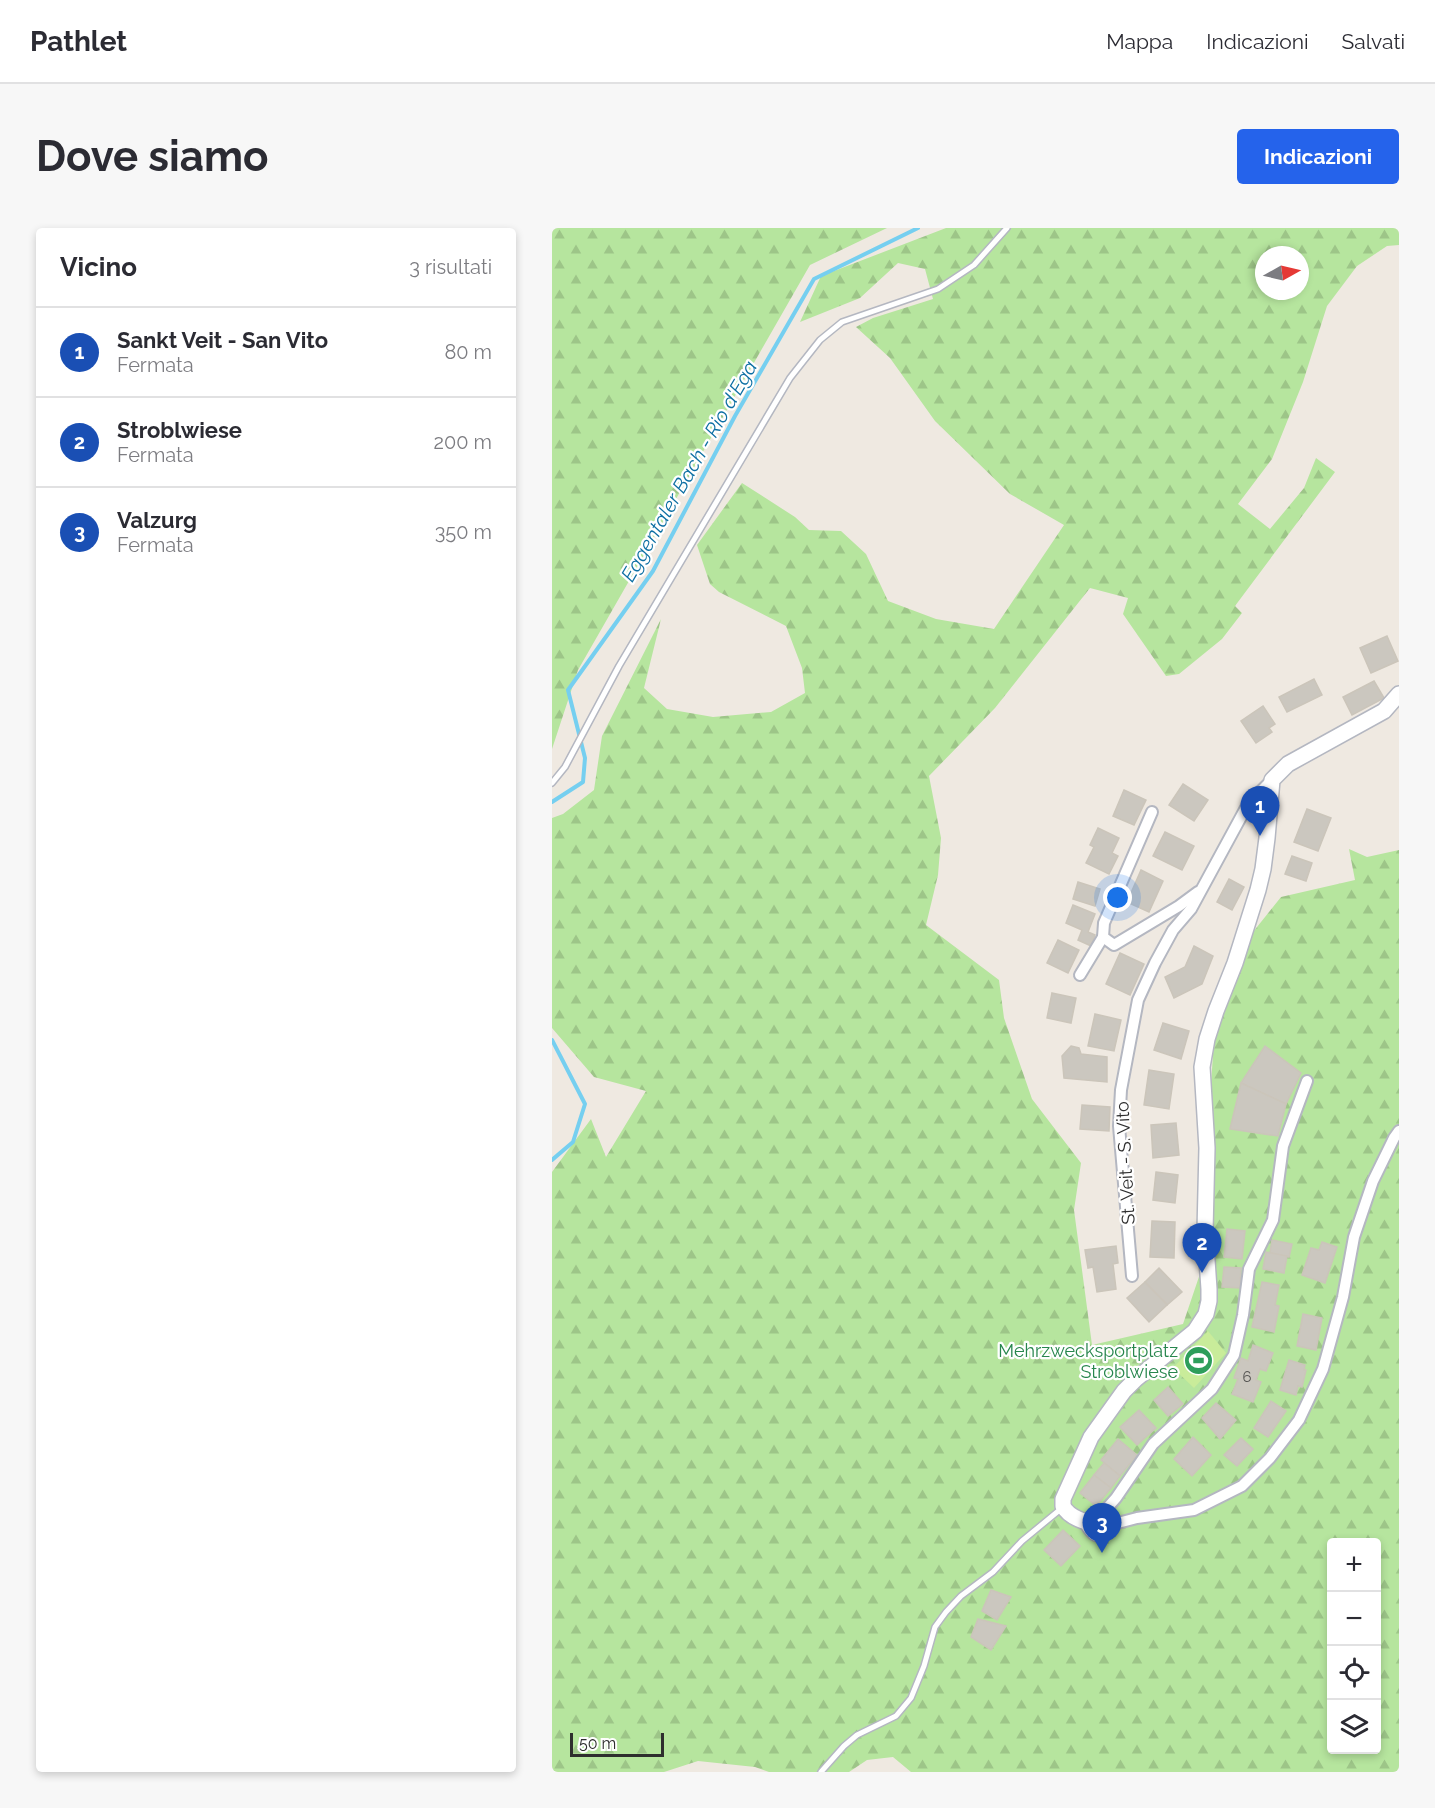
<!DOCTYPE html>
<html lang="it">
<head>
<meta charset="utf-8">
<style>
  :root { --surface:#fff; --page:#f7f7f7; --text:#2b2b33; --muted:#7c7c81; --line:#e1e1e2; --accent:#2563eb }
  body { margin:0; font-family:Raleway,sans-serif; background:var(--page); color:var(--text) }
  .controls { position:absolute; right:18px; bottom:18px; display:grid; overflow:hidden; border-radius:6px; box-shadow:0 3px 9px #0003 }
  .controls button { width:54px; height:54px; display:grid; place-items:center; padding:0; border:0; border-bottom:2px solid var(--line); background:var(--surface); color:var(--text); font:30px sans-serif }
  .compass { position:absolute; left:703px; top:18px; width:54px; height:54px; border-radius:50%; background:var(--surface); box-shadow:0 3px 9px #0003; rotate:82deg }
  .scale { position:absolute; left:18px; bottom:15px; width:94px; box-sizing:border-box; padding-left:6px; border:3px solid #2e2e2e; border-top:0; font-size:16px; line-height:21px; white-space:nowrap; color:#2e2e2e; -webkit-text-stroke:4px #fff; paint-order:stroke }
  .you { position:absolute; left:566px; top:670px; width:21px; height:21px; margin:-15px; border:4px solid #fff; border-radius:50%; background:#1a73e8; box-shadow:0 0 0 9px #1a73e833 }
  .badge { display:grid; place-items:center; width:39px; height:39px; border-radius:50%; background:var(--accent); color:#fff; font-size:20px; font-weight:700 }
  .pin { position:absolute; translate:-50% -50px; filter:drop-shadow(0 2px 3px #0008) }
  .pin::after { content:''; position:absolute; top:32px; width:21px; height:18px; background:inherit; clip-path:polygon(0 0,100% 0,50% 100%) }
  .list { margin:0; padding:0; list-style:none }
  h2 { display:flex; justify-content:space-between; align-items:center; height:78px; margin:0; padding:0 24px; font-size:26px }
  h2 small { font-size:20px; font-weight:400; color:var(--muted) }
  .list li { display:grid; grid-template-columns:39px 1fr auto; gap:18px; align-items:center; box-sizing:border-box; height:90px; padding:0 24px; border-top:2px solid var(--line) }
  .list b { display:block; font-size:22px; white-space:nowrap }
  .list p { margin:0; font-size:20px; white-space:nowrap; color:var(--muted) }
  .list em { font-size:20px; font-style:normal; color:var(--muted) }
  .icon { flex:none; width:33px; height:33px; fill:none; stroke:currentColor; stroke-width:2; stroke-linecap:round; stroke-linejoin:round }
  .map { position:relative; flex:none; width:847px; height:1544px; overflow:hidden; border-radius:6px }
  header { display:flex; align-items:center; gap:36px; box-sizing:border-box; height:84px; padding:0 30px; background:var(--surface); border-bottom:2px solid var(--line) }
  header strong { font-size:28px }
  nav { display:flex; gap:33px; margin-inline-start:auto; font-size:21px }
  .intro { display:flex; align-items:center; justify-content:space-between; box-sizing:border-box; height:144px; padding:0 36px }
  h1 { margin:0; font-size:42px }
  .button { padding:15px 27px; border-radius:6px; background:var(--accent); color:#fff; font-size:21px; font-weight:700 }
  main { display:flex; gap:36px; padding:0 36px }
  aside { flex:1; background:var(--surface); border-radius:6px; box-shadow:0 3px 9px #0003 }
  .map>svg:first-child { display:block }
</style>
</head>
<body>
<header>
<strong>Pathlet</strong>
<nav><a>Mappa</a><a>Indicazioni</a><a>Salvati</a></nav>
</header>
<div class="intro"><h1>Dove siamo</h1><a class="button">Indicazioni</a></div>
<main>
<aside>
<h2>Vicino<small>3 risultati</small></h2>
<ul class="list">
<li><span class="badge" style="background:#1a4fb4">1</span><div><b>Sankt Veit - San Vito</b><p>Fermata</p></div><em>80 m</em></li>
<li><span class="badge" style="background:#1a4fb4">2</span><div><b>Stroblwiese</b><p>Fermata</p></div><em>200 m</em></li>
<li><span class="badge" style="background:#1a4fb4">3</span><div><b>Valzurg</b><p>Fermata</p></div><em>350 m</em></li>
</ul>
</aside>
<div class="map">
<svg width="847" height="1544" viewBox="0 0 847 1544">
  <defs>
    <pattern id="forest-firs" width="22" height="20" patternUnits="userSpaceOnUse" patternTransform="scale(1.5)"><rect width="22" height="20" fill="#b6e59e"/><path d="M5 1l3.5 6h-7zM16 11l3.5 6h-7z" fill="#9dc588"/></pattern>
  </defs>
  <rect width="100%" height="100%" fill="#efe9e1"/>
  <!-- forest -->
  <g fill="url(#forest-firs)" fill-rule="evenodd">
    <polygon points="0,0 335,0 258,37 26,442 0,521"/>
    <path d="M394,0h453v17l-12,1 -30,20 -30,40 -24,76 -31,77 -34,45 32,25 34,-41 12,-30 19,14 -100,134 7,7 -20,26 -43,35 -13,2 -43,-62 5,-16 -38,-10 -95,120 -66,68 12,62 -3,37 -12,50 73,55 5,38 28,81 49,64 -7,47 18,135 91,-21 23,-68v-99l10,-146 33,-74 32,-40 74,-17 -6,-31 18,8 32,-7v922h-488l-18,-15 -26,3 -18,12h-80l-14,-5 -57,-6 -34,11h-112v-600l39,-53 15,38 40,-66 -52,-14 -42,-49v-210l11,-4 31,-24 8,-54 59,-117 -17,69 23,21 46,8 58,-5 34,-19 -3,-25 -16,-42 -67,-34 -9,-8 -13,-39 45,-62 53,34 14,13 32,1 25,23 22,47 48,18 58,10 70,-104 -54,-31 -75,-73 -45,-63 -34,-31 17,-9 60,-19 -8,-30 -27,-6 -38,35 -60,24 21,-46zM712,27h36v36h-36zM780,1314h44v208h-44z"/>
  </g>
  <!-- pitch -->
  <polygon fill="#c9ec9a" points="656,1103 674,1125 642,1160 621,1140"/>
  <g fill="none" stroke-linecap="round" stroke-linejoin="round">
    <!-- stream -->
    <g stroke="#75cff0" stroke-width="4">
      <polyline points="0,574 31,554 33,530 16,462 101,343 183,188 262,51 366,0"/>
      <polyline points="0,812 33,876 21,914 0,932"/>
    </g>
  </g>
  <!-- building -->
  <g fill="#cbc7bf" stroke="#cbc5ba" stroke-width="1.5">
    <polygon points="835,408 846,433 819,445 808,420"/>
    <polygon points="762,451 770,467 735,484 727,469"/>
    <polygon points="822,453 832,470 800,487 791,469"/>
    <polygon points="711,478 723,496 717,500 720,504 704,515 689,493"/>
    <polygon points="631,556 656,572 642,593 617,577"/>
    <polygon points="572,562 594,572 582,597 561,588"/>
    <polygon points="755,581 779,590 766,623 742,614"/>
    <polygon points="546,600 567,610 560,625 566,628 557,646 534,635 542,619 538,617"/>
    <polygon points="613,604 642,618 630,642 601,628"/>
    <polygon points="740,628 760,635 754,653 733,646"/>
    <polygon points="589,642 611,653 597,684 575,674"/>
    <polygon points="677,651 692,659 680,682 665,674"/>
    <polygon points="526,654 548,661 543,678 521,671"/>
    <polygon points="521,677 543,686 536,704 543,707 539,718 526,712 530,702 514,695"/>
    <polygon points="506,712 527,722 516,745 495,735"/>
    <polygon points="642,718 661,728 650,756 622,770 613,749 633,739"/>
    <polygon points="568,725 592,736 578,767 554,756"/>
    <polygon points="500,765 524,770 519,795 495,790"/>
    <polygon points="543,786 569,792 562,823 536,818"/>
    <polygon points="611,795 637,803 629,831 602,822"/>
    <polygon points="519,818 527,820 529,826 555,829 555,854 512,850 510,828"/>
    <polygon points="713,818 749,845 734,876 689,855"/>
    <polygon points="597,842 622,846 617,881 592,877"/>
    <polygon points="689,855 734,876 726,908 678,901"/>
    <polygon points="530,877 558,879 557,903 528,901"/>
    <polygon points="624,895 627,927 601,930 599,897"/>
    <polygon points="604,944 626,947 623,975 601,972"/>
    <polygon points="600,993 623,994 622,1030 598,1029"/>
    <polygon points="675,1001 693,1003 690,1031 672,1029"/>
    <polygon points="720,1012 740,1016 737,1029 718,1025"/>
    <polygon points="770,1014 785,1019 773,1055 750,1047 759,1020 767,1022"/>
    <polygon points="564,1018 566,1035 561,1036 564,1061 545,1064 541,1039 536,1040 533,1022"/>
    <polygon points="714,1024 735,1028 732,1045 711,1041"/>
    <polygon points="672,1039 689,1040 688,1060 670,1059"/>
    <polygon points="607,1040 630,1064 615,1077 593,1054"/>
    <polygon points="593,1054 615,1077 597,1094 575,1070"/>
    <polygon points="710,1054 727,1057 723,1077 727,1078 722,1104 700,1099"/>
    <polygon points="751,1086 770,1090 764,1122 745,1118"/>
    <polygon points="701,1117 721,1125 714,1143 708,1141 704,1152 709,1154 701,1174 680,1166 686,1151 682,1150 689,1130 696,1133"/>
    <polygon points="737,1132 753,1137 752,1142 754,1142 750,1159 746,1158 744,1167 728,1162"/>
    <polygon points="616,1159 631,1176 616,1188 602,1172"/>
    <polygon points="719,1173 734,1183 716,1209 702,1200"/>
    <polygon points="664,1175 684,1192 668,1211 650,1190"/>
    <polygon points="587,1182 604,1200 585,1217 568,1199"/>
    <polygon points="641,1209 659,1227 640,1248 622,1231"/>
    <polygon points="689,1210 701,1221 685,1238 672,1227"/>
    <polygon points="566,1211 585,1227 568,1248 549,1232"/>
    <polygon points="552,1235 568,1248 559,1260 542,1247"/>
    <polygon points="542,1247 559,1260 544,1278 528,1265"/>
    <polygon points="511,1302 528,1318 509,1338 492,1322"/>
    <polygon points="439,1362 459,1369 445,1392 430,1383"/>
    <polygon points="426,1391 454,1398 439,1422 419,1409"/>
  </g>
  <g fill="none" stroke-linecap="round" stroke-linejoin="round">
    <defs>
      <g id="lane">
        <polyline points="0,555 13,539 67,438 238,150 268,112 290,94 386,61 422,37 455,0"/>
        <path d="M530,1296c6,9 11,19 23,13l2,-5 -1,-5"/>
        <polyline points="269,1544 292,1518 305,1507 344,1488 359,1470 372,1438 383,1399 394,1384 409,1368 441,1344 470,1313 510,1280"/>
      </g>
      <g id="street">
        <polyline points="600,584 552,695 551,709 562,717 627,678 646,664"/>
        <polyline points="528,747 551,709"/>
        <polyline points="580,1048 567,898 569,862 586,772 603,735 621,702 639,681 696,576 720,552"/>
        <polyline points="544,1297 548,1288 564,1270 601,1216 660,1161 682,1127 691,1087 697,1041 721,992 731,918 755,853"/>
        <polyline points="554,1298 585,1290 642,1282 690,1258 718,1230 747,1192 771,1141 791,1069 802,1009 821,953 842,910 847,903"/>
      </g>
      <path id="secondary" d="M554,1298c-14,-2 -36,-6 -43,-20v-7l28,-62 33,-46 12,-12 59,-48 11,-17 3,-13v-12l-4,-58 2,-83 -5,-81 5,-28 9,-28 19,-48 23,-73 5,-21 4,-31 5,-58 16,-16 96,-53 15,-17"/>
    </defs>
    <!-- lane casing -->
    <use href="#lane" stroke="#b4b7c1" stroke-width="8"/>
    <!-- street casing -->
    <use href="#street" stroke="#b4b7c1" stroke-width="14"/>
    <!-- secondary casing -->
    <use href="#secondary" stroke="#b4b7c1" stroke-width="18"/>
    <!-- lane -->
    <use href="#lane" stroke="#fff" stroke-width="5"/>
    <!-- street -->
    <use href="#street" stroke="#fff" stroke-width="10"/>
    <!-- secondary -->
    <use href="#secondary" stroke="#fff" stroke-width="15"/>
  </g>
  <!-- icons -->
  <defs>
    <symbol id="stadium-disc" viewBox="-11 -11 22 22"><circle r="9.5" fill="#2e9e5b" stroke="#fff"/><path d="M0-5a6.5 5 0 1 0 0 10a6.5 5 0 1 0 0-10ZM-3.5-1.8h7v3.6h-7Z" fill="#fff"/></symbol>
  </defs>
  <g fill-rule="evenodd">
    <use href="#stadium-disc" x="630" y="1116" width="33" height="33"/>
  </g>
  <g text-anchor="middle" dominant-baseline="central" stroke-width="4.5" stroke-linejoin="round" paint-order="stroke">
    <!-- number labels -->
    <g font-size="15" fill="#555452">
      <text x="695" y="1149">6</text>
    </g>
    <!-- street labels -->
    <g font-size="18" fill="#2e2e2e" stroke="#fff">
      <text transform="translate(573 935) rotate(-93)">St. Veit - S. Vito</text>
    </g>
    <!-- leisure labels -->
    <g font-size="18" fill="#27864d" stroke="#fff" text-anchor="end">
      <text x="626" y="1122">Mehrzwecksportplatz<tspan x="626" dy="21">Stroblwiese</tspan></text>
    </g>
    <!-- water labels -->
    <g font-size="20" font-style="italic" fill="#0d6fa3" stroke="#fff">
      <text transform="translate(137 243) rotate(-60)">Eggentaler Bach - Rio d'Ega</text>
    </g>
  </g>
</svg>
<div class="controls">
<button>+</button>
<button>−</button>
<button><svg class="icon" aria-label="locate" viewBox="0 0 24 24"><circle cx="12" cy="12" r="6"/><path d="M12 2v4M12 18v4M2 12h4M18 12h4"/></svg></button>
<button><svg class="icon" aria-label="layers" viewBox="0 0 24 24"><path d="M12 4l9 5-9 5-9-5zM3 14l9 5 9-5"/></svg></button>
</div>
<svg class="compass" viewBox="-18 -18 36 36"><path d="M0-13l5 13h-10z" fill="#e53935"/><path d="M0 13l5-13h-10z" fill="#7c7c81"/></svg>
<div class="scale">50 m</div>
<div class="you"></div>
<div class="pin badge" style="left:708px;top:608px;background:#1a4fb4">1</div>
<div class="pin badge" style="left:650px;top:1045px;background:#1a4fb4">2</div>
<div class="pin badge" style="left:550px;top:1325px;background:#1a4fb4">3</div>
</div>
</main>
</body>
</html>
